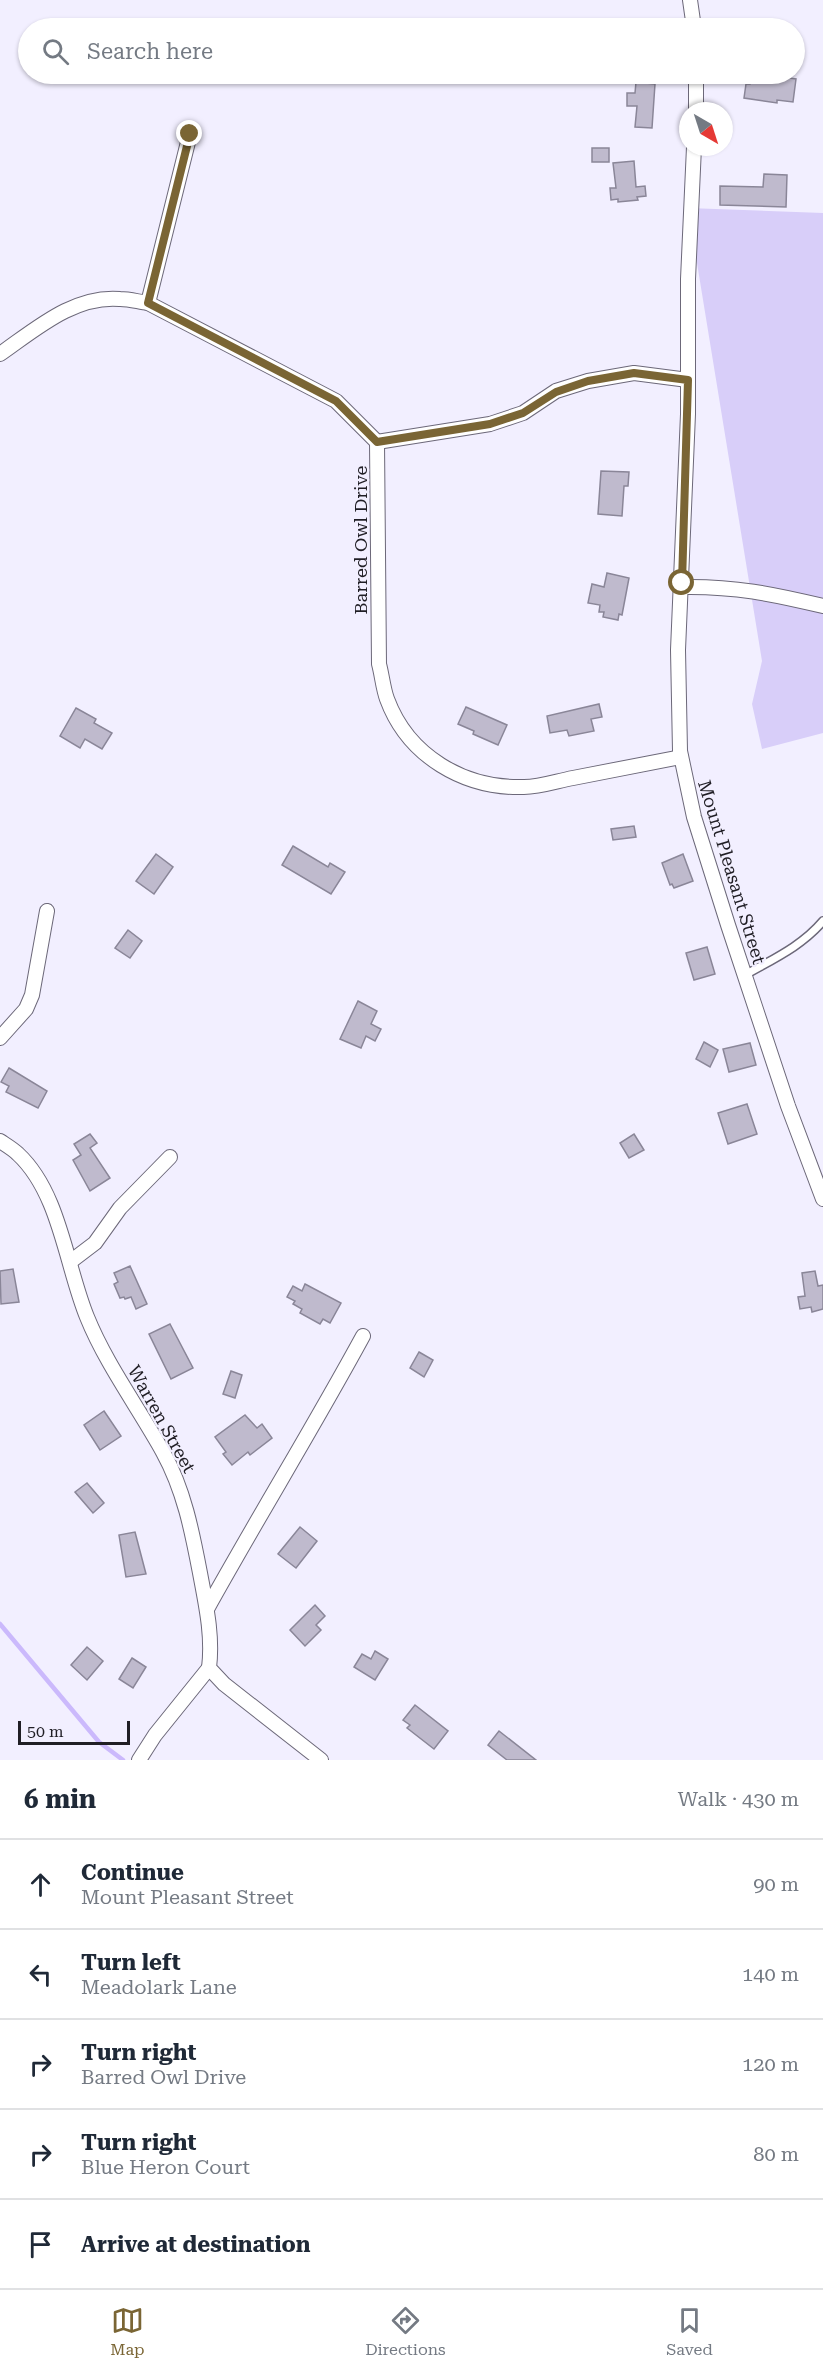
<!DOCTYPE html>
<html lang="en">
<head>
<meta charset="utf-8">
<style>
  :root { --surface:#fff; --page:#f6f6f7; --text:#1f2937; --muted:#747a83; --line:#e0e1e3; --accent:#7a6534 }
  body { margin:0; font-family:"Roboto Serif",serif; background:var(--page); color:var(--text) }
  .compass { position:absolute; left:679px; top:102px; width:54px; height:54px; border-radius:50%; background:var(--surface); box-shadow:0 2px 4px #0004; rotate:141deg }
  .scale { position:absolute; left:18px; bottom:15px; width:112px; box-sizing:border-box; padding-left:6px; border:3px solid #201e25; border-top:0; font-size:16px; line-height:21px; white-space:nowrap; color:#201e25; -webkit-text-stroke:4px #f2efff; paint-order:stroke }
  .stop { position:absolute; width:18px; height:18px; margin:-14px; border:4px solid #7a6534; border-radius:50%; background:#fff }
  .stop.end { background:#7a6534; border-color:#fff; box-shadow:0 2px 6px #0008 }
  .list { margin:0; padding:0; list-style:none }
  h2 { display:flex; justify-content:space-between; align-items:center; height:78px; margin:0; padding:0 24px; font-size:26px }
  h2 small { font-size:20px; font-weight:400; color:var(--muted) }
  .list li { display:grid; grid-template-columns:39px 1fr auto; gap:18px; align-items:center; box-sizing:border-box; height:90px; padding:0 24px; border-top:2px solid var(--line) }
  .list b { display:block; font-size:22px; white-space:nowrap }
  .list p { margin:0; font-size:20px; white-space:nowrap; color:var(--muted) }
  .list em { font-size:20px; font-style:normal; color:var(--muted) }
  .icon { flex:none; width:33px; height:33px; fill:none; stroke:currentColor; stroke-width:2; stroke-linecap:round; stroke-linejoin:round }
  .map { position:relative; flex:none; width:823px; height:1760px; overflow:hidden }
  .search { position:absolute; background:var(--surface); box-shadow:0 2px 4px #0004; left:18px; right:18px; top:18px; height:66px; display:flex; align-items:center; gap:15px; box-sizing:border-box; padding:0 21px; border-radius:33px; color:var(--muted); font-size:22px }
  .sheet { height:528px; background:var(--surface) }
  nav { display:flex; justify-content:space-around; align-items:center; box-sizing:border-box; height:84px; border-top:2px solid var(--line); background:var(--surface); font-size:16px; color:var(--muted) }
  nav a { display:grid; justify-items:center; gap:3px }
  nav .on { color:var(--accent) }
  .map>svg:first-child { display:block }
</style>
</head>
<body>
<div class="map">
<svg width="823" height="1760" viewBox="0 0 823 1760">
  <rect width="100%" height="100%" fill="#f2efff"/>
  <!-- green -->
  <polygon fill="#d8cef9" points="688,208 823,213 823,733 762,749 752,704 762,661"/>
  <g fill="none" stroke-linecap="round" stroke-linejoin="round">
    <!-- stream -->
    <polyline stroke="#cbb9fc" stroke-width="4.5" points="0,1624 99,1742 123,1760"/>
  </g>
  <!-- building -->
  <g fill="#bfbacd" stroke="#8a8698" stroke-width="1.5">
    <polygon points="751,74 790,74 789,78 796,79 793,102 777,100 777,103 744,98 746,84 750,84"/>
    <polygon points="636,82 655,84 652,128 635,127 637,106 627,106 627,93 635,93"/>
    <rect x="592" y="148" width="17" height="14"/>
    <polygon points="634,161 636,187 645,186 646,196 637,197 638,200 618,202 618,199 611,200 610,188 616,188 613,163"/>
    <polygon points="764,174 787,175 786,207 720,205 720,186 763,187"/>
    <polygon points="601,471 629,472 628,486 624,486 622,516 598,514"/>
    <polygon points="607,573 629,578 622,615 619,614 618,620 603,617 604,612 599,612 600,605 588,603 592,584 604,587"/>
    <polygon points="599,704 602,717 591,719 594,731 569,736 567,730 550,733 547,716"/>
    <polygon points="466,707 507,725 498,745 473,734 474,731 458,724"/>
    <polygon points="76,708 96,719 94,723 112,733 102,749 85,739 80,748 60,736"/>
    <polygon points="634,826 636,837 613,840 611,829"/>
    <polygon points="293,846 328,867 330,863 345,872 331,894 282,865"/>
    <polygon points="156,854 173,867 154,894 136,881"/>
    <polygon points="683,854 693,881 674,888 672,884 670,885 662,863"/>
    <polygon points="128,930 142,941 130,958 115,948"/>
    <polygon points="707,947 715,974 694,980 686,953"/>
    <polygon points="358,1001 377,1011 371,1024 381,1029 375,1041 366,1036 361,1048 340,1039"/>
    <polygon points="704,1042 718,1050 710,1067 696,1059"/>
    <polygon points="750,1043 756,1065 729,1072 723,1049"/>
    <polygon points="9,1068 47,1091 38,1108 6,1092 9,1086 1,1082"/>
    <polygon points="747,1104 757,1134 728,1144 718,1113"/>
    <polygon points="90,1134 97,1143 90,1148 110,1178 90,1191 73,1160 81,1155 74,1144"/>
    <polygon points="634,1134 644,1150 629,1158 620,1143"/>
    <polygon points="130,1266 147,1304 136,1309 131,1297 125,1299 124,1297 120,1298 114,1284 118,1282 114,1273"/>
    <polygon points="13,1269 19,1302 1,1304 0,1271"/>
    <polygon points="815,1271 818,1286 823,1285 823,1309 812,1312 811,1307 800,1309 798,1297 805,1296 802,1273"/>
    <polygon points="305,1284 341,1303 330,1323 323,1319 320,1324 300,1313 302,1309 293,1304 295,1301 287,1297 293,1286 302,1291"/>
    <polygon points="170,1324 193,1368 171,1379 149,1334"/>
    <polygon points="419,1352 433,1360 424,1377 410,1368"/>
    <polygon points="231,1371 242,1375 235,1398 223,1394"/>
    <polygon points="104,1411 121,1436 100,1450 84,1425"/>
    <polygon points="245,1415 257,1428 262,1424 272,1438 250,1455 248,1452 232,1465 223,1454 226,1452 215,1437"/>
    <polygon points="87,1483 104,1503 93,1513 75,1492"/>
    <polygon points="300,1527 317,1541 296,1568 278,1554"/>
    <polygon points="135,1532 146,1574 126,1577 119,1535"/>
    <polygon points="315,1605 325,1616 316,1625 321,1630 305,1646 290,1630"/>
    <polygon points="87,1647 103,1661 87,1680 71,1665"/>
    <polygon points="375,1651 388,1659 375,1680 354,1667 362,1654 371,1659"/>
    <polygon points="132,1658 146,1667 133,1688 119,1679"/>
    <polygon points="415,1705 448,1731 434,1749 407,1728 410,1725 403,1720"/>
    <polygon points="499,1731 536,1760 507,1760 488,1745"/>
  </g>
  <g fill="none" stroke-linecap="round" stroke-linejoin="round">
    <defs>
      <path id="lane" d="M745,975c28,-16 57,-29 78,-54"/>
      <g id="street">
        <polyline points="690,0 694,28"/>
        <polyline points="696,111 696,74"/>
        <polyline points="694,147 688,279 688,414 678,650 680,751 694,817 728,925 788,1106 823,1199"/>
        <polyline points="148,303 190,134"/>
        <path d="M0,354c36,-25 74,-59 120,-55 10,0 19,3 28,4l188,98 41,41 2,222c3,11 4,24 8,35 21,57 77,90 137,88 16,0 33,-6 49,-9 36,-7 72,-14 108,-21"/>
        <polyline points="377,442 490,424 523,413 556,391 588,381 634,373 688,380"/>
        <path d="M682,587c52,-1 91,7 141,19"/>
        <polyline points="0,1038 26,1009 32,995 47,911"/>
        <path d="M0,1141c6,4 13,8 18,13 42,39 48,112 69,163 19,47 51,90 76,135 21,38 29,79 37,121 6,32 13,63 9,95l15,16 97,76"/>
        <polyline points="70,1262 95,1243 120,1208 170,1157"/>
        <path d="M207,1609c51,-92 106,-181 156,-273"/>
        <polyline points="139,1760 155,1735 209,1668"/>
      </g>
    </defs>
    <!-- lane casing -->
    <use href="#lane" stroke="#6c6879" stroke-width="10"/>
    <!-- street casing -->
    <use href="#street" stroke="#6c6879" stroke-width="16"/>
    <!-- lane -->
    <use href="#lane" stroke="#fff" stroke-width="7"/>
    <!-- street -->
    <use href="#street" stroke="#fff" stroke-width="14"/>
  </g>
  <g fill="none" stroke-linecap="round" stroke-linejoin="round">
    <!-- route -->
    <polyline stroke="#7a6534" stroke-width="8" points="190,134 148,303 336,401 377,442 490,424 523,413 556,392 588,381 634,373 688,380 682,583"/>
  </g>
  <g text-anchor="middle" dominant-baseline="central" stroke-width="4.5" stroke-linejoin="round" paint-order="stroke">
    <!-- street labels -->
    <g font-size="18" fill="#201e25" stroke="#f2efff">
      <text transform="translate(360 540) rotate(-90)">Barred Owl Drive</text>
      <text transform="translate(732 872) rotate(73)">Mount Pleasant Street</text>
      <text transform="translate(162 1419) rotate(61)">Warren Street</text>
    </g>
  </g>
</svg>
<svg class="compass" viewBox="-18 -18 36 36"><path d="M0-13l5 13h-10z" fill="#e53935"/><path d="M0 13l5-13h-10z" fill="#747a83"/></svg>
<div class="scale">50 m</div>
<div class="stop" style="left:682px;top:583px"></div>
<div class="stop end" style="left:190px;top:134px"></div>
<div class="search"><svg class="icon" aria-label="search" viewBox="0 0 24 24"><circle cx="10" cy="10" r="6"/><path d="M15 15l6 6"/></svg>Search here</div>
</div>
<section class="sheet">
<h2>6 min<small>Walk · 430 m</small></h2>
<ul class="list">
<li><svg class="icon" aria-label="ahead" viewBox="0 0 24 24"><path d="M12 20V5M6 11l6-6 6 6"/></svg><div><b>Continue</b><p>Mount Pleasant Street</p></div><em>90 m</em></li>
<li><svg class="icon" aria-label="left" viewBox="0 0 24 24"><path d="M17 20v-9H6M10 6l-5 5 5 5"/></svg><div><b>Turn left</b><p>Meadolark Lane</p></div><em>140 m</em></li>
<li><svg class="icon" aria-label="right" viewBox="0 0 24 24"><path d="M7 20v-9h11M14 6l5 5-5 5"/></svg><div><b>Turn right</b><p>Barred Owl Drive</p></div><em>120 m</em></li>
<li><svg class="icon" aria-label="right" viewBox="0 0 24 24"><path d="M7 20v-9h11M14 6l5 5-5 5"/></svg><div><b>Turn right</b><p>Blue Heron Court</p></div><em>80 m</em></li>
<li><svg class="icon" aria-label="arrive" viewBox="0 0 24 24"><path d="M6 21V4h12l-3 4 3 4H6"/></svg><div><b>Arrive at destination</b></div></li>
</ul>
</section>
<nav>
<a class="on"><svg class="icon" aria-label="map" viewBox="0 0 24 24"><path d="M3 6l6-2 6 2 6-2v14l-6 2-6-2-6 2zM9 4v14M15 6v14"/></svg>Map</a>
<a><svg class="icon" aria-label="directions" viewBox="0 0 24 24"><path d="M12 3l9 9-9 9-9-9zM9 14v-3h6M13 9l2 2-2 2"/></svg>Directions</a>
<a><svg class="icon" aria-label="saved" viewBox="0 0 24 24"><path d="M7 4h10v16l-5-4-5 4z"/></svg>Saved</a>
</nav>
</body>
</html>
